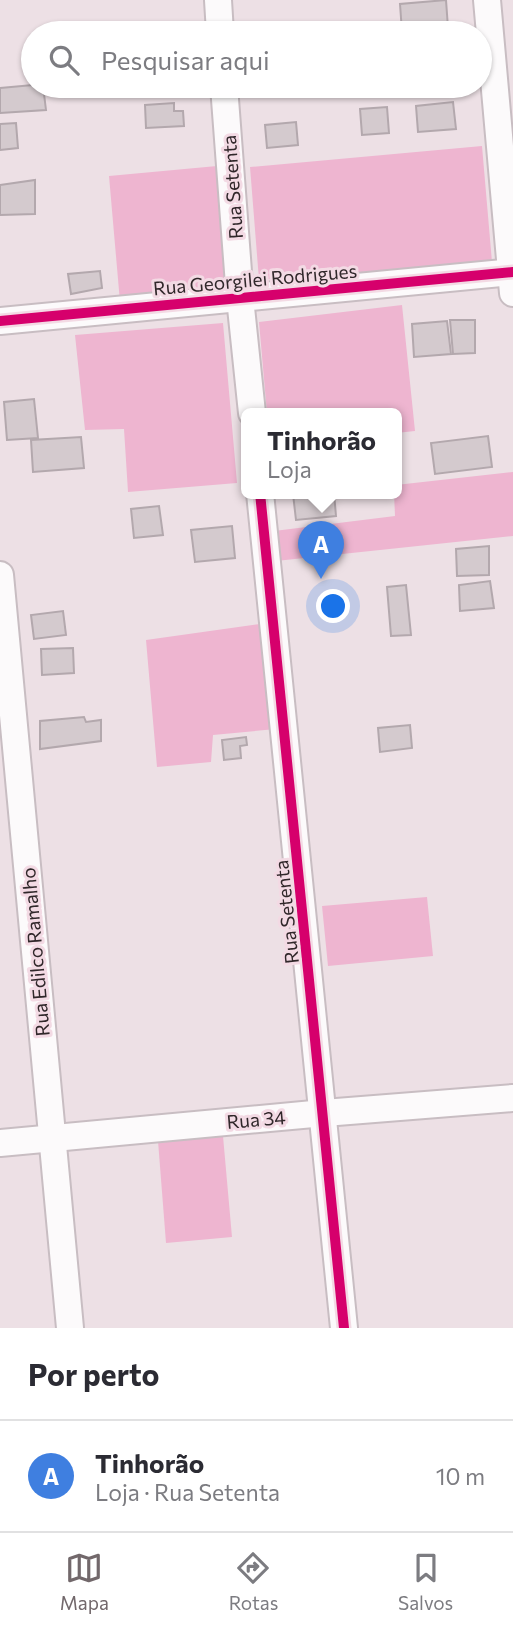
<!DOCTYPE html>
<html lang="pt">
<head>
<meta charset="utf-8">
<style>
  :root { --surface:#fff; --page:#f7f7f7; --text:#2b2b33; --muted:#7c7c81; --line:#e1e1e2; --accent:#72686b }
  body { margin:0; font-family:Commissioner,sans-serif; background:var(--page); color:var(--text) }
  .you { position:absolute; left:334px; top:607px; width:24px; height:24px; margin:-18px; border:5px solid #fff; border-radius:50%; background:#1a73e8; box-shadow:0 0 0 10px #1a73e833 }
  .badge { display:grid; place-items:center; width:46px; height:46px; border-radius:50%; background:var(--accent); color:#fff; font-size:23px; font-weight:700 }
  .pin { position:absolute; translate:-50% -58px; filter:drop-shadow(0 2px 4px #0008) }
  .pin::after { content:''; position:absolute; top:37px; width:24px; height:21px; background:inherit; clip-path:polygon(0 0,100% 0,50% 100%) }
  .popup { position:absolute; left:241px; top:408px; width:161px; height:91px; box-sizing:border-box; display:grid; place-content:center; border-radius:10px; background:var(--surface); filter:drop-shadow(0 2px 5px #0005); font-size:23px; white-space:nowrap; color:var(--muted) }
  .popup b { font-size:26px; color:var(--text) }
  .popup::after { content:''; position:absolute; left:50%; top:100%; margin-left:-14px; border:14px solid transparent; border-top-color:var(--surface) }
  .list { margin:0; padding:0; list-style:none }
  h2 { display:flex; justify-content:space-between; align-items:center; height:91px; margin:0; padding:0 28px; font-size:30px }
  h2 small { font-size:23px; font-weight:400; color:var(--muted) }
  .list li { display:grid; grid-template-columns:46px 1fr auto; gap:21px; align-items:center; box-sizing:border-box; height:112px; padding:0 28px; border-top:2px solid var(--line) }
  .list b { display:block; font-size:26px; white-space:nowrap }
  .list p { margin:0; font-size:23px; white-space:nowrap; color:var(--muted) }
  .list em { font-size:23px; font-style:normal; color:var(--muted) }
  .icon { flex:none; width:38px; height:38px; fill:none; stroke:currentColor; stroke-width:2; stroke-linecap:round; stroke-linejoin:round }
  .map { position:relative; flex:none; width:513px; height:1328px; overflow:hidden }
  .search { position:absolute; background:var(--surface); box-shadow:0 2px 5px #0004; left:21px; right:21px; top:21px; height:77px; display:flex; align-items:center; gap:18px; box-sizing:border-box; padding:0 24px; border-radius:38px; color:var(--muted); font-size:26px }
  .sheet { height:203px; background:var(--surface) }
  nav { display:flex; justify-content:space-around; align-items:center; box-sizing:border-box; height:98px; border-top:2px solid var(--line); background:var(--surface); font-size:19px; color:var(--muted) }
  nav a { display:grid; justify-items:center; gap:4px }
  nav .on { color:var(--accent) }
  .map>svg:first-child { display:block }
</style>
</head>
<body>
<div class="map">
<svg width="513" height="1328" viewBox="0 0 513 1328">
  <rect width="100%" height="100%" fill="#ede0e5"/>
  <!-- green -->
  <g fill="#eeb5d0">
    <polygon points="482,146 492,262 259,280 250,167"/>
    <polygon points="217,166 228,293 120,302 109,176"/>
    <polygon points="402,305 415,431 396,433 396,413 267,413 259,322"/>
    <polygon points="223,323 237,483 128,492 124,429 85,430 75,335"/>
    <polygon points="513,472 513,536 276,561 274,531 395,516 394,493 396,493 396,485"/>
    <polygon points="260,624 276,729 213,735 211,762 157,767 146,640"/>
    <polygon points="427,897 433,956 328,966 322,906"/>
    <polygon points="223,1136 232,1237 166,1243 158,1141"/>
  </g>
  <!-- building -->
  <g fill="#d4cace" stroke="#b3a8ad" stroke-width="2">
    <polygon points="446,0 448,28 402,32 400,4"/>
    <polygon points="33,85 43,86 46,110 0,113 0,88"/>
    <polygon points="453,102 456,129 418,132 416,106"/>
    <polygon points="174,103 174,111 183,111 184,126 146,128 145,105"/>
    <polygon points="387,107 389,133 362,135 360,109"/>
    <polygon points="296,122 298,145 267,148 265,125"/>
    <polygon points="16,123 18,148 0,150 0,124"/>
    <polygon points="35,180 35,214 0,215 0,185"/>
    <polygon points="100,271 102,288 71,294 68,274"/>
    <polygon points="450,320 475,320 475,353 453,354"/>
    <polygon points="447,321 451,354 414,357 412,324"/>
    <polygon points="34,399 38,438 7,440 4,402"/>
    <polygon points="488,436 492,467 435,474 431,443"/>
    <polygon points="81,437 84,468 33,472 31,440"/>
    <polygon points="334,493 336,516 296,520 293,494"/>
    <polygon points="159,506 163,535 134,538 131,509"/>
    <polygon points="232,526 235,558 195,562 191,530"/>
    <polygon points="489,546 489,575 457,576 456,549"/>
    <polygon points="490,581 494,608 460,611 459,585"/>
    <polygon points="406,585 411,635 391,636 387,587"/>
    <polygon points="63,611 66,635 34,639 31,615"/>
    <polygon points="73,648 74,673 42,675 41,649"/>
    <polygon points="84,717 86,722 101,720 101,741 40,749 40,721"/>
    <polygon points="410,725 412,748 380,752 378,728"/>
    <polygon points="246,737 247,745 240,746 241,758 224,760 222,740"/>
  </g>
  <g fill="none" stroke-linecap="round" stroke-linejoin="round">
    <defs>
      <g id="minor">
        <polyline points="218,0 220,33"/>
        <polyline points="487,0 513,293"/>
        <polyline points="224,86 240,298 252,413"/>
        <polyline points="0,321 513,272"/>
        <polyline points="260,493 344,1328"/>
        <polyline points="0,575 70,1328"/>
        <polyline points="0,1143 324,1113 513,1098"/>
      </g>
    </defs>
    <!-- minor casing -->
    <use href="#minor" stroke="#c8bdc2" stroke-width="30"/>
    <!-- minor -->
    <use href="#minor" stroke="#fcfafb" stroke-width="26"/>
    <defs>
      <g id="cycleway">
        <polyline points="0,321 513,272"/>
        <polyline points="260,493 344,1328"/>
      </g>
    </defs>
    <!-- cycleway casing -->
    <use href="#cycleway" stroke="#f3dae4" stroke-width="15"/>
    <!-- cycleway -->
    <use href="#cycleway" stroke="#d6006c" stroke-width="10"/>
  </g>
  <g text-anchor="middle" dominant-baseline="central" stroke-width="6" stroke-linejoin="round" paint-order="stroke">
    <!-- street labels -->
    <g font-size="19" fill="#30272a" stroke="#f3dae4">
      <text transform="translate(232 187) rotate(-94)">Rua Setenta</text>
      <text transform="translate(255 279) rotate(-5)">Rua Georgilei Rodrigues</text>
      <text transform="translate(286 912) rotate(-96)">Rua Setenta</text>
      <text transform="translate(35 952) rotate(-95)">Rua Edilco Ramalho</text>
      <text transform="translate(256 1119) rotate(-5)">Rua 34</text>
    </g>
  </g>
</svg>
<div class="you"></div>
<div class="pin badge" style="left:321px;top:579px;background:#3f7fe0">A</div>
<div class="popup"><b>Tinhorão</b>Loja</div>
<div class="search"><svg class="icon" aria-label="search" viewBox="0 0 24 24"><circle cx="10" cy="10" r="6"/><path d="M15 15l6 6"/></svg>Pesquisar aqui</div>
</div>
<section class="sheet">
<h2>Por perto<small></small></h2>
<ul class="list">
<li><span class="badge" style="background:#3f7fe0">A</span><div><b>Tinhorão</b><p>Loja · Rua Setenta</p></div><em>10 m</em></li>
</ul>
</section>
<nav>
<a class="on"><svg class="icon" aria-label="map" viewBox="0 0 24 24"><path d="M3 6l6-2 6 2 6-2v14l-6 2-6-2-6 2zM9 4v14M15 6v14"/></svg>Mapa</a>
<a><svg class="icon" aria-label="directions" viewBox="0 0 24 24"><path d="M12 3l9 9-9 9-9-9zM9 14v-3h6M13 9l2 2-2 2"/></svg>Rotas</a>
<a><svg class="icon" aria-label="saved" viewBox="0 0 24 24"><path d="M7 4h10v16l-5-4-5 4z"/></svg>Salvos</a>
</nav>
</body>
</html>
